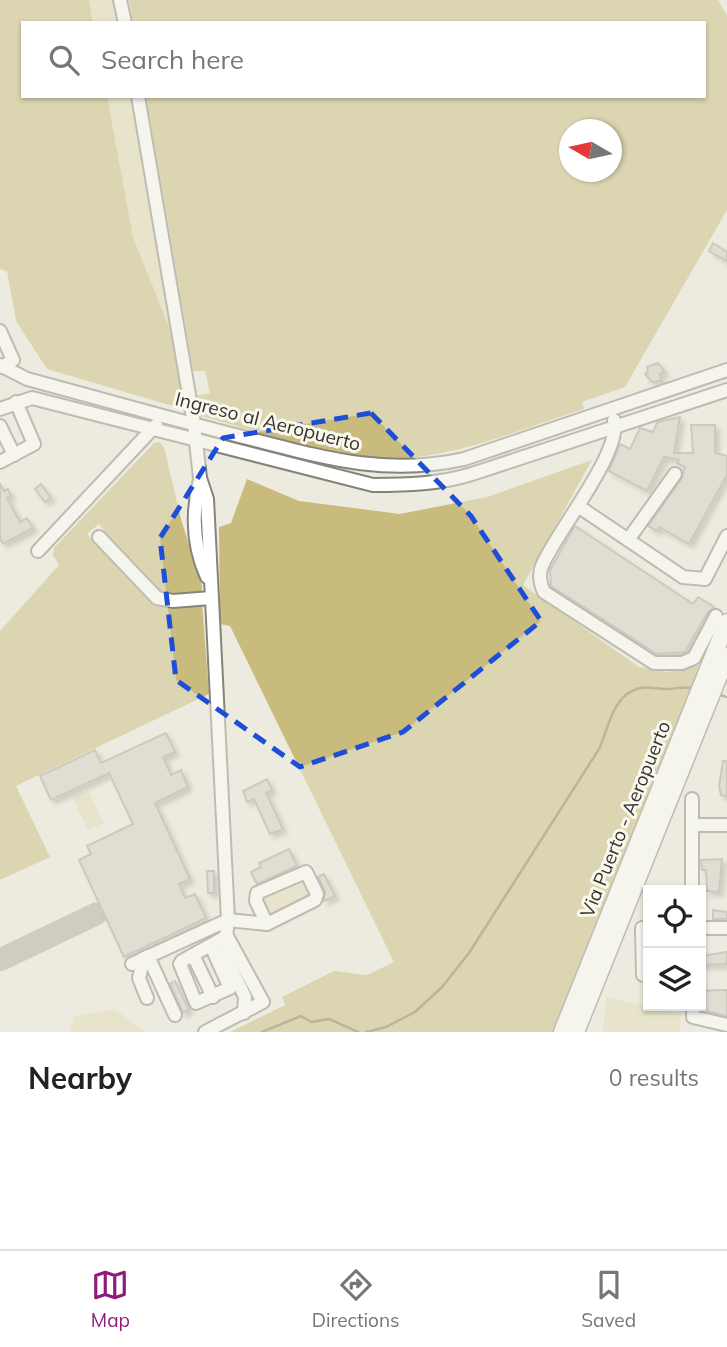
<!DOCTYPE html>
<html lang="en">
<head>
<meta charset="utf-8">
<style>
  :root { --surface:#fff; --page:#f2f2f2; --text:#222; --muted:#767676; --line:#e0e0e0; --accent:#8d1a7c }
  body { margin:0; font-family:Mulish,sans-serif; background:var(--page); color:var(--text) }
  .controls { position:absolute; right:21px; bottom:21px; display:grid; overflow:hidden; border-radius:0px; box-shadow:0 2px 5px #0004 }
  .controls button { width:63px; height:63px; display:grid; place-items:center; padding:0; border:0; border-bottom:2px solid var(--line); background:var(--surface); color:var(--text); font:35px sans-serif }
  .compass { position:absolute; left:559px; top:119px; width:63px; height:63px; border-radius:50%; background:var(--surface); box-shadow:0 2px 5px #0004; rotate:279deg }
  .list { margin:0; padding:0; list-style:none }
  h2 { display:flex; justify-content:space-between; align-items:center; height:91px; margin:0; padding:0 28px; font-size:30px }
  h2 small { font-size:23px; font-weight:400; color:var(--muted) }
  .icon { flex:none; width:38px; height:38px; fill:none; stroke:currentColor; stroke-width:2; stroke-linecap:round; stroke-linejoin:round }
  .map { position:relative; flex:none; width:727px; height:1032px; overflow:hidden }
  .search { position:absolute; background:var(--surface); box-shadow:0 2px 5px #0004; left:21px; right:21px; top:21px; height:77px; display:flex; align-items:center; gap:18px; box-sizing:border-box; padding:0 24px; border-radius:0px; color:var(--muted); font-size:26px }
  .sheet { height:217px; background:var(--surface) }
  nav { display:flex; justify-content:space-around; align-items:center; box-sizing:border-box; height:98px; border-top:2px solid var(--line); background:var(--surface); font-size:19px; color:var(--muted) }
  nav a { display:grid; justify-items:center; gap:4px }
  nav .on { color:var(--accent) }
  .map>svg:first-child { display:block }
</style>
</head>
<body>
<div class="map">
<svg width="727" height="1032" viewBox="0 0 727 1032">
  <defs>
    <filter id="shadow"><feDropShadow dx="4" dy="4" stdDeviation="2" flood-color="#0004"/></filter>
  </defs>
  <rect width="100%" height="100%" fill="#edebdf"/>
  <!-- green -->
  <g fill="#e3dbb6">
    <polygon points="89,0 113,0 117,23 93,23"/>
    <polygon points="107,96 131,96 174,339 133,237"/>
    <polygon points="88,790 104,823 88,830 72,797"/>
    <polygon points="305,874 315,895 268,918 258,897"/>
    <polygon points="606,997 681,1014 680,1032 603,1032"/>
    <polygon points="114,1009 147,1032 70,1032 74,1016"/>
  </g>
  <!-- forest -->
  <g fill="#c8bb7d" fill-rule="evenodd">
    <polygon points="0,0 89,0 93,23 23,23 23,96 107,96 133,237 174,339 186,410 47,369 16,321 7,271 0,269"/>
    <path d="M129,0h589l9,16v194l-102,177 -43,15 2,7c-61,19 -125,48 -190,50 -53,2 -143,-30 -197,-44l-2,-19 15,-3 -5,-22h-12l-47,-275h558v-73h-571zM570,130h42v42h-42z"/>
    <path d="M160,442l4,5 17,72 21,67 -1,7c-13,1 -27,5 -39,1 -20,-7 -49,-53 -63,-70l-12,10 59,63 16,8 40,-2 7,91 -193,92 34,71 -50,23v-249l59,-66 -6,-10 1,-7 100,-105z"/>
    <polygon points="592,460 523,585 639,667 667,672 698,665 700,668 554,1032 230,1032 285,1005 282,997 334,971 367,975 394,962 230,626 220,624 219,527 231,523 247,479 299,501 400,514 487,497"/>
  </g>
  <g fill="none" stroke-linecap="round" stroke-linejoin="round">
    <!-- stream -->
    <g stroke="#7d7449" stroke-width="2.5">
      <polyline points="717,694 727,697"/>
      <polyline points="262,1032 301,1016 311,1022 329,1019 358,1032"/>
      <path d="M366,1032l20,-5 29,-15 27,-25 27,-34 130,-204c9,-19 13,-50 35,-59 10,-5 21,-1 32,-1 10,0 17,-3 27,-1"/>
    </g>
    <!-- taxiway -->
    <polyline stroke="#aaa89f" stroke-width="23" points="0,960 96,914"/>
  </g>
  <!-- building -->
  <g fill="#d0cec3" stroke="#a4a297" stroke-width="2" filter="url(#shadow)">
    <polygon points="713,243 727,252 727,261 709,251"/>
    <polygon points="658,363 665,372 660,374 661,381 652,382 645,374 648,372 647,367"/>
    <polygon points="680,417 674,453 693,453 691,425 715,425 715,453 727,456 727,475 689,544 659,527 657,531 648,526 682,478 685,467 677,463 679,460 664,457 647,491 609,471 620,444 630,449 640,428 653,432 657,422"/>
    <polygon points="0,484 4,491 8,489 11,496 7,498 20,522 27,518 33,528 3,544 0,538"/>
    <polygon points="41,484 51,498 45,502 35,489"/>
    <polygon points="575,526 693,604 698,597 714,607 708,612 685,652 657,654 551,586 550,570"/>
    <polygon points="166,733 175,752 163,757 171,775 181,770 188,787 155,803 190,879 179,884 185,898 195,894 206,918 124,957 79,860 91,854 87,846 133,824 109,773 51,800 40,776 95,750 101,763"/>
    <polygon points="723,761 727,761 727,796 721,795 719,786"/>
    <polygon points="267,779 272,790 266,793 283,829 270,834 254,799 247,802 243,791"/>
    <polygon points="289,849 297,866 257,884 251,872 261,867 259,863"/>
    <polygon points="722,859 719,892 707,891 706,870 702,870 701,860"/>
    <polygon points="207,871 214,871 214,893 208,893"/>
    <polygon points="324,874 335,896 324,901 325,891 318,877"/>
    <polygon points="713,910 727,912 727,919 713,919"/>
    <polygon points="727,952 727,964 701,965 701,956"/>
    <polygon points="175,981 189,1010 183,1013 170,984"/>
    <polygon points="719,990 727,990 727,1016 706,1011 703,991"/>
  </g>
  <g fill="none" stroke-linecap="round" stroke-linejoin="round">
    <defs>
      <g id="minor">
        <polyline points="120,0 125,23"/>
        <polyline points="138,96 194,424 200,478 207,499 228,920 224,953 245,997 244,1013"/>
        <polyline points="0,331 13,360 2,367"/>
        <path d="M0,365l27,14c71,19 141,39 212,57 79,20 143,41 225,23l263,-89"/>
        <path d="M0,409l32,-11 341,87c35,0 66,-1 99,-11l255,-84"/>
        <path d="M614,420c8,33 -58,112 -72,146 -4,9 -2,17 2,26l110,71h28l12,-5 22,-42"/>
        <polyline points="0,426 14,455"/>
        <polyline points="0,462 34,444 16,402"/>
        <path d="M200,479c-8,33 -8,66 7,98"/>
        <polyline points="578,506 683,577 705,579 727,536"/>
        <polyline points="99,537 157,598 173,601 211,598"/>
        <polyline points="628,540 675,474"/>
        <polyline points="38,551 156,425"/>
        <polyline points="692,799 692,890"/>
        <polyline points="692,825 727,825"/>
        <polyline points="701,928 727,928"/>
        <polyline points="193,955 213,997"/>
        <polyline points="148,956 175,1015"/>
        <polyline points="144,958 139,978 147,998"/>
        <polyline points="132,964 228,920 267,924 315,900 317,894 306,872 257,893 256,901 267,924"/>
        <polyline points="643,975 642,928 648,928"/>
        <polyline points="693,1006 693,1017 727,1025"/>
        <polyline points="205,1032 263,1002 227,936 182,961 180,964 196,1003 230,988 211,946"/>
      </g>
      <g id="major">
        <polyline points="562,1032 727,622"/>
        <polyline points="576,1032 727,656"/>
      </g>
    </defs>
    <!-- minor casing -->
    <use href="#minor" stroke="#86847a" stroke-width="16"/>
    <!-- major casing -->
    <use href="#major" stroke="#86847a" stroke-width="19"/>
    <!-- minor -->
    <use href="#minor" stroke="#fff" stroke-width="12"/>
    <!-- major -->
    <use href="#major" stroke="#fff" stroke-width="16"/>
  </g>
  <!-- marked area -->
  <path d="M0 0H727V1032H0ZM371,413l100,103 70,105 -138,111 -103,35 -124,-87 -16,-142 63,-100z" fill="#edebdf" fill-opacity=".55" fill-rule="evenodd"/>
  <path fill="none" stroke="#1d4ed8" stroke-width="5" stroke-dasharray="14 9" stroke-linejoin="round" d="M371,413l100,103 70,105 -138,111 -103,35 -124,-87 -16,-142 63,-100z"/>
  <g text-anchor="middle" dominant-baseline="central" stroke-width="6" stroke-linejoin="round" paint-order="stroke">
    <!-- street labels -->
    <g font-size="19" fill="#33322e" stroke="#faf8ec">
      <text transform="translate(268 421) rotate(14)">Ingreso al Aeropuerto</text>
      <text transform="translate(625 819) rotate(-68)">Via Puerto - Aeropuerto</text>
    </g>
  </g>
</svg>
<div class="controls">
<button><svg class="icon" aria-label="locate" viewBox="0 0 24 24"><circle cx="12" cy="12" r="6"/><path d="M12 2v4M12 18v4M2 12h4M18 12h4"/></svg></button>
<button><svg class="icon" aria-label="layers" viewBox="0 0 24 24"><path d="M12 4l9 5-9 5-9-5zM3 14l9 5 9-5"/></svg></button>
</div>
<svg class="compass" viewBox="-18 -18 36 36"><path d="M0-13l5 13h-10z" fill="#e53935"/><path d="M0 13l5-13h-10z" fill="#767676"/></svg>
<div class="search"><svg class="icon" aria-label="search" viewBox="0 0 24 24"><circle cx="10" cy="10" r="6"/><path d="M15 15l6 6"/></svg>Search here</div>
</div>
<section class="sheet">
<h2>Nearby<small>0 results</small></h2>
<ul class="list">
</ul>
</section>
<nav>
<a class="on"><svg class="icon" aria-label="map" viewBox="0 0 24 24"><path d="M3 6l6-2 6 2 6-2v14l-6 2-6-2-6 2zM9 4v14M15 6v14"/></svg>Map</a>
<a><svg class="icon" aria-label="directions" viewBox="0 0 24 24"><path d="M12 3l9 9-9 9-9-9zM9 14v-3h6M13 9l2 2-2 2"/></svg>Directions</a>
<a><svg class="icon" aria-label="saved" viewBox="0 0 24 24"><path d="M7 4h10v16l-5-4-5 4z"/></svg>Saved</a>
</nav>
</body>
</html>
